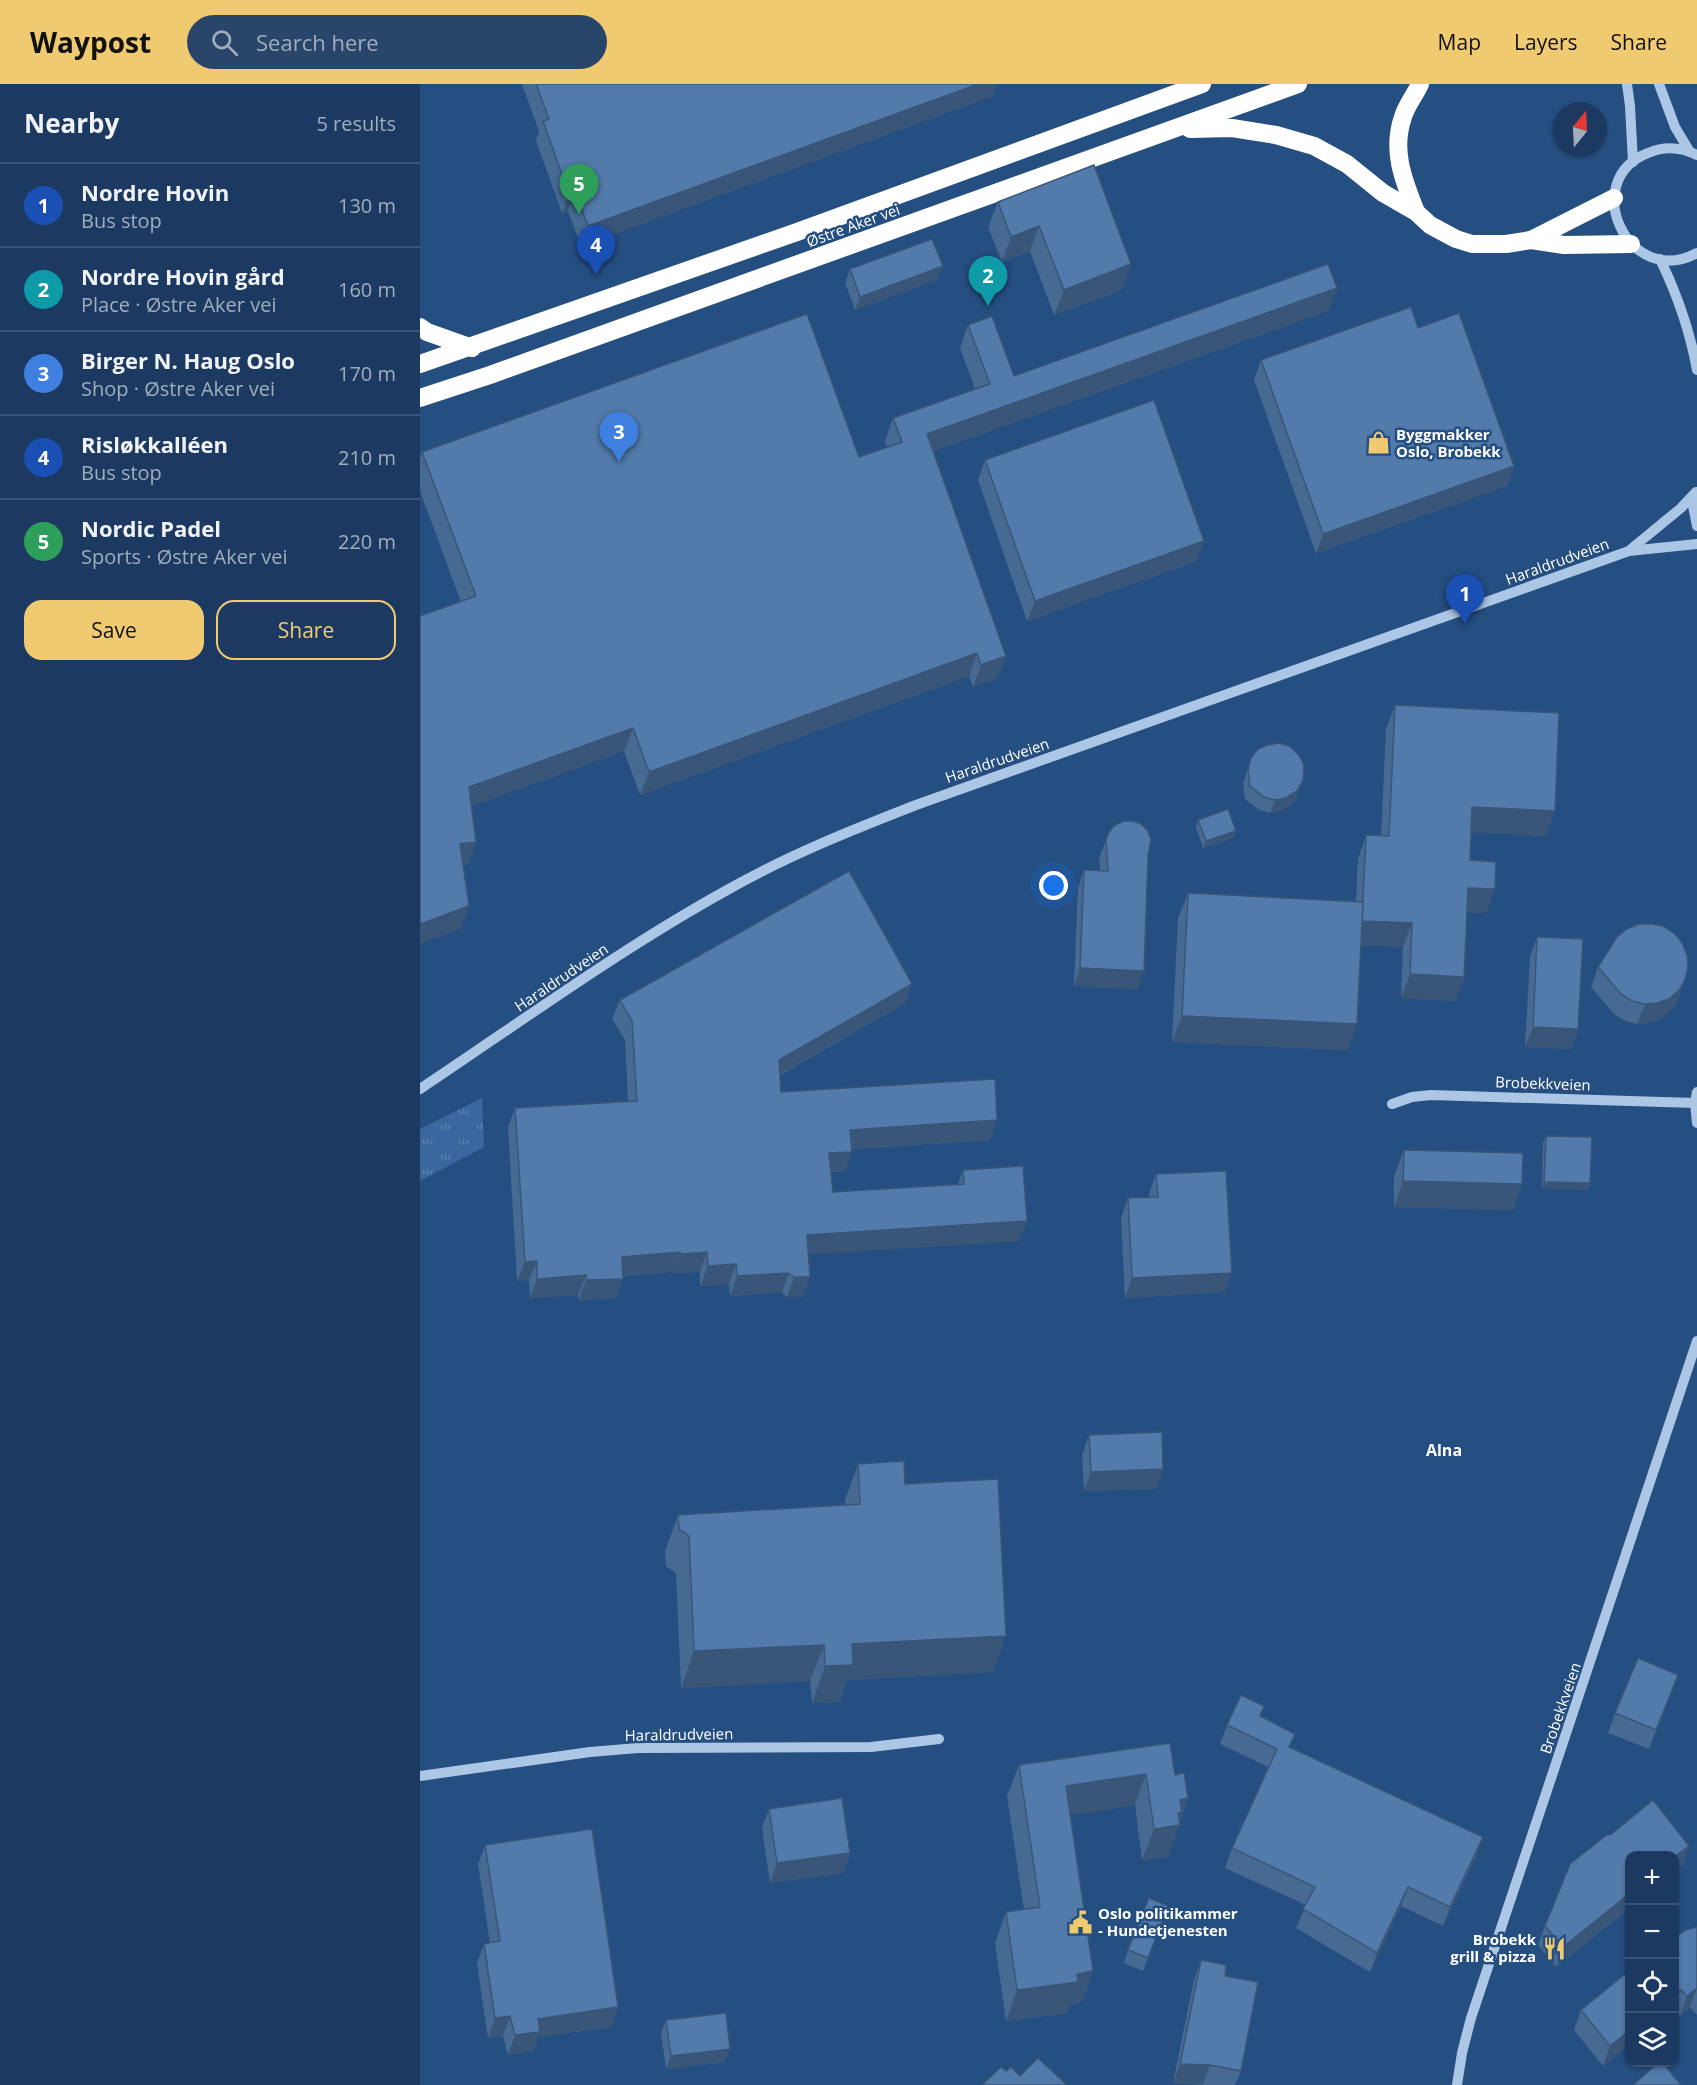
<!DOCTYPE html>
<html lang="en">
<head>
<meta charset="utf-8">
<style>
  :root { --surface:#1c3a61; --page:#29456a; --text:#f1f3f6; --muted:#a0adbd; --line:#3a5476; --accent:#f0ca71 }
  body { margin:0; font-family:"Open Sans",sans-serif; background:var(--page); color:var(--text) }
  .controls { position:absolute; right:18px; bottom:18px; display:grid; overflow:hidden; border-radius:12px; box-shadow:0 2px 4px #0004 }
  .controls button { width:54px; height:54px; display:grid; place-items:center; padding:0; border:0; border-bottom:2px solid var(--line); background:var(--surface); color:var(--text); font:30px sans-serif }
  .compass { position:absolute; left:1133px; top:18px; width:54px; height:54px; border-radius:50%; background:var(--surface); box-shadow:0 2px 4px #0004; rotate:18deg }
  .you { position:absolute; left:634px; top:802px; width:21px; height:21px; margin:-15px; border:4px solid #fff; border-radius:50%; background:#1a73e8; box-shadow:0 0 0 9px #1a73e833 }
  .badge { display:grid; place-items:center; width:39px; height:39px; border-radius:50%; background:var(--accent); color:#fff; font-size:20px; font-weight:700 }
  .pin { position:absolute; translate:-50% -50px; filter:drop-shadow(0 2px 3px #0008) }
  .pin::after { content:''; position:absolute; top:32px; width:21px; height:18px; background:inherit; clip-path:polygon(0 0,100% 0,50% 100%) }
  .list { margin:0; padding:0; list-style:none }
  h2 { display:flex; justify-content:space-between; align-items:center; height:78px; margin:0; padding:0 24px; font-size:26px }
  h2 small { font-size:20px; font-weight:400; color:var(--muted) }
  .list li { display:grid; grid-template-columns:39px 1fr auto; gap:18px; align-items:center; box-sizing:border-box; height:84px; padding:0 24px; border-top:2px solid var(--line) }
  .list b { display:block; font-size:22px; white-space:nowrap }
  .list p { margin:0; font-size:20px; white-space:nowrap; color:var(--muted) }
  .list em { font-size:20px; font-style:normal; color:var(--muted) }
  .actions { display:flex; gap:12px; padding:18px 24px }
  .actions a { flex:1; padding:14px 0; border:2px solid var(--accent); border-radius:18px; text-align:center; font-size:21px; color:var(--accent) }
  .actions .main { background:var(--accent); color:#111 }
  .icon { flex:none; width:33px; height:33px; fill:none; stroke:currentColor; stroke-width:2; stroke-linecap:round; stroke-linejoin:round }
  .map { position:relative; flex:none; width:1277px; height:2001px; overflow:hidden }
  header { display:flex; align-items:center; gap:36px; box-sizing:border-box; height:84px; padding:0 30px; background:var(--accent); color:#111 }
  header strong { font-size:28px }
  nav { display:flex; gap:33px; margin-inline-start:auto; font-size:21px }
  .search { width:420px; height:54px; background:var(--page); display:flex; align-items:center; gap:15px; box-sizing:border-box; padding:0 21px; border-radius:33px; color:var(--muted); font-size:22px }
  main { display:flex }
  aside { flex:1; background:var(--surface) }
  .map>svg:first-child { display:block }
</style>
</head>
<body>
<header>
<strong>Waypost</strong>
<div class="search"><svg class="icon" aria-label="search" viewBox="0 0 24 24"><circle cx="10" cy="10" r="6"/><path d="M15 15l6 6"/></svg>Search here</div>
<nav><a>Map</a><a>Layers</a><a>Share</a></nav>
</header>
<main>
<aside>
<h2>Nearby<small>5 results</small></h2>
<ul class="list">
<li><span class="badge" style="background:#1a4fb4">1</span><div><b>Nordre Hovin</b><p>Bus stop</p></div><em>130 m</em></li>
<li><span class="badge" style="background:#0f9aa8">2</span><div><b>Nordre Hovin gård</b><p>Place · Østre Aker vei</p></div><em>160 m</em></li>
<li><span class="badge" style="background:#3f7fe0">3</span><div><b>Birger N. Haug Oslo</b><p>Shop · Østre Aker vei</p></div><em>170 m</em></li>
<li><span class="badge" style="background:#1a4fb4">4</span><div><b>Risløkkalléen</b><p>Bus stop</p></div><em>210 m</em></li>
<li><span class="badge" style="background:#2e9e5b">5</span><div><b>Nordic Padel</b><p>Sports · Østre Aker vei</p></div><em>220 m</em></li>
</ul>
<div class="actions"><a class="main">Save</a><a>Share</a></div>
</aside>
<div class="map">
<svg width="1277" height="2001" viewBox="0 0 1277 2001">
  <defs>
    <pattern id="grass-tufts" width="24" height="20" patternUnits="userSpaceOnUse" patternTransform="scale(1.5)"><rect width="24" height="20" fill="#3a689e"/><path d="M3 7l-1-3M5 7V3M7 7l1-3M15 17l-1-3M17 17v-4M19 17l1-3" fill="none" stroke="#587fad"/></pattern>
  </defs>
  <rect width="100%" height="100%" fill="#254e81"/>
  <!-- grass -->
  <polygon fill="url(#grass-tufts)" points="62,1014 64,1063 0,1097 0,1045"/>
  <g fill="none" stroke-linecap="round" stroke-linejoin="round">
    <!-- minor -->
    <g stroke="#acc7e6" stroke-width="10">
      <polyline points="1207,0 1210,22 1213,78"/>
      <polyline points="1239,0 1255,43 1270,68"/>
      <path d="M1277,71c-16,-8 -33,-9 -49,-2 -70,27 -20,137 49,100"/>
      <path d="M1240,175c17,35 30,72 37,111"/>
      <polyline points="1276,410 1273,422 1277,442"/>
      <polyline points="1211,465 1261,424 1276,408"/>
      <path d="M0,1005c102,-68 202,-141 309,-200 60,-34 123,-59 187,-84l713,-254 68,-7"/>
      <polyline points="1277,1008 1275,1019 1277,1039"/>
      <polyline points="972,1020 992,1013 1011,1011 1275,1019"/>
      <polyline points="0,1692 170,1668 218,1664 451,1663 519,1655"/>
      <polyline points="1037,2001 1042,1969 1051,1934 1277,1257"/>
    </g>
    <!-- highway -->
    <g stroke="#fff" stroke-width="18">
      <polyline points="770,45 812,44 856,51 894,62 927,80 963,109 996,128 1010,141 1036,155 1052,160 1086,160 1111,156 1144,161 1211,160"/>
      <path d="M996,128c-12,-31 -25,-61 -13,-95 3,-11 12,-22 17,-33"/>
      <polyline points="1111,156 1194,114"/>
      <polyline points="0,243 7,248 52,264"/>
      <polyline points="0,280 377,148 782,0"/>
      <polyline points="0,314 70,291 878,0"/>
    </g>
  </g>
  <!-- wall -->
  <g fill="#476a93">
    <polygon points="102,0 578,0 573,12 161,162 148,127 142,129 116,57 119,47"/>
    <polygon points="674,81 702,206 634,231 610,167 582,178 568,143 578,118"/>
    <polygon points="430,185 518,195 435,226 425,199"/>
    <polygon points="917,204 908,227 513,367 586,572 577,594 553,603 549,592 220,711 204,667 51,722 56,758 48,780 43,781 41,845 41,518 0,407 0,374 2,368 439,373 467,363 465,357 473,334 555,305 540,264 548,241 594,292"/>
    <polygon points="998,244 1094,382 1087,402 896,469 834,296 841,276"/>
    <polygon points="565,376 777,477 607,537 558,396"/>
    <polygon points="975,621 1126,752 1051,748 1050,776 1066,829 1047,828 1044,893 1035,917 981,914 983,863 941,861 928,966 752,958 758,834 768,809 936,817 938,775 946,751 961,752 966,645"/>
    <polygon points="831,674 883,696 878,709 872,720 861,727 850,729 839,726 825,715 823,700"/>
    <polygon points="778,736 816,747 813,754 783,764 776,743"/>
    <polygon points="689,748 728,771 724,887 717,905 654,902 658,804 664,786 680,786 679,775"/>
    <polygon points="1117,853 1158,945 1151,965 1105,963 1110,873"/>
    <polygon points="1178,883 1258,915 1251,926 1242,934 1230,939 1217,940 1205,937 1194,930 1171,903"/>
    <polygon points="492,900 485,919 360,991 361,1008 570,1056 432,1065 425,1087 411,1088 413,1108 538,1100 543,1086 599,1157 388,1170 390,1193 382,1213 367,1213 362,1208 310,1212 309,1200 280,1202 280,1188 252,1189 252,1188 203,1192 196,1214 159,1216 158,1211 110,1214 109,1196 97,1197 88,1043 95,1024 208,1017 205,956 192,935 200,916"/>
    <polygon points="1126,1052 1170,1099 1168,1106 1122,1104 1123,1058"/>
    <polygon points="984,1066 1102,1100 1093,1126 974,1123 974,1092"/>
    <polygon points="736,1090 805,1208 705,1214 701,1134 708,1114 730,1113 729,1110"/>
    <polygon points="669,1351 743,1385 736,1405 664,1407 662,1371"/>
    <polygon points="438,1380 485,1400 573,1588 427,1596 420,1618 392,1619 390,1597 261,1604 256,1489 246,1482 245,1467 258,1431 425,1421 425,1416"/>
    <polygon points="1251,1610 1229,1665 1188,1649 1195,1629"/>
    <polygon points="841,1633 871,1664 1056,1773 1023,1842 981,1822 950,1888 876,1844 886,1821 805,1784 812,1764 848,1683 800,1660 807,1641"/>
    <polygon points="599,1681 755,1691 768,1714 748,1773 722,1776 715,1721 650,1731 673,1887 662,1918 650,1920 647,1929 586,1937 575,1859 586,1828 604,1826 587,1712"/>
    <polygon points="349,1725 430,1769 423,1789 350,1799 342,1744"/>
    <polygon points="1190,1751 1269,1762 1262,1781 1136,1883 1118,1861 1125,1842"/>
    <polygon points="65,1761 191,1943 118,1953 113,1967 88,1971 83,1952 68,1954 57,1879 64,1860 70,1859 58,1780"/>
    <polygon points="748,1822 723,1887 704,1879 708,1866"/>
    <polygon points="1277,1843 1277,1931 1270,1923 1260,1932 1254,1926 1254,1853"/>
    <polygon points="781,1876 821,1987 815,2001 785,2001 753,1999 774,1896"/>
    <polygon points="1161,1926 1209,1960 1183,1982 1154,1946"/>
    <polygon points="246,1936 305,1978 246,1985 241,1949"/>
  </g>
  <!-- shaded-wall -->
  <g fill="#395678">
    <polygon points="558,0 578,0 573,12 161,162 168,142"/>
    <polygon points="155,107 148,127 142,129 149,110"/>
    <polygon points="619,142 610,167 582,178 591,153"/>
    <polygon points="711,180 702,206 634,231 644,206"/>
    <polygon points="523,182 518,195 435,226 440,213"/>
    <polygon points="917,204 908,227 498,372 507,350"/>
    <polygon points="1094,382 1087,402 896,469 903,450"/>
    <polygon points="784,457 777,477 607,537 615,517"/>
    <polygon points="557,569 549,592 220,711 229,688"/>
    <polygon points="586,572 577,594 553,603 561,581"/>
    <polygon points="213,644 204,667 40,726 49,703"/>
    <polygon points="883,696 878,709 872,720 861,727 850,729 855,716"/>
    <polygon points="1052,723 1135,727 1126,752 1043,748"/>
    <polygon points="816,747 813,754 783,764 786,757"/>
    <polygon points="56,758 48,780 32,783 40,760"/>
    <polygon points="1048,804 1075,805 1066,829 1040,828"/>
    <polygon points="49,822 41,845 0,860 0,840"/>
    <polygon points="942,837 992,839 983,863 933,861"/>
    <polygon points="660,884 724,887 717,905 654,902"/>
    <polygon points="990,890 1044,893 1035,917 981,914"/>
    <polygon points="1265,895 1258,915 1251,926 1242,934 1230,939 1217,940 1225,920"/>
    <polygon points="492,900 485,919 351,995 359,976"/>
    <polygon points="762,932 937,940 928,966 752,958"/>
    <polygon points="1113,943 1158,945 1151,965 1105,963"/>
    <polygon points="577,1036 570,1056 423,1065 430,1046"/>
    <polygon points="432,1068 425,1087 402,1088 409,1069"/>
    <polygon points="983,1097 1102,1100 1093,1126 974,1123"/>
    <polygon points="1124,1098 1170,1099 1168,1106 1122,1104"/>
    <polygon points="607,1137 599,1157 380,1171 387,1151"/>
    <polygon points="260,1168 252,1188 195,1192 202,1173"/>
    <polygon points="287,1168 280,1188 252,1189 260,1170"/>
    <polygon points="117,1177 109,1196 97,1197 105,1178"/>
    <polygon points="316,1180 309,1200 280,1202 288,1182"/>
    <polygon points="369,1189 362,1208 310,1212 317,1192"/>
    <polygon points="812,1189 805,1208 705,1214 712,1194"/>
    <polygon points="166,1191 158,1211 110,1214 117,1195"/>
    <polygon points="374,1193 390,1193 382,1213 367,1213"/>
    <polygon points="203,1195 196,1214 159,1216 166,1196"/>
    <polygon points="743,1385 736,1405 664,1407 671,1388"/>
    <polygon points="586,1552 573,1588 427,1596 420,1618 392,1619 405,1582 432,1560"/>
    <polygon points="404,1561 390,1597 261,1604 274,1567"/>
    <polygon points="1258,1591 1251,1610 1229,1665 1236,1646"/>
    <polygon points="726,1690 715,1721 634,1734 646,1702"/>
    <polygon points="768,1714 748,1773 722,1776 734,1745 760,1716"/>
    <polygon points="1063,1753 1056,1773 1023,1842 1030,1823"/>
    <polygon points="1269,1762 1262,1781 1254,1787 1254,1773"/>
    <polygon points="430,1769 423,1789 350,1799 357,1779"/>
    <polygon points="988,1803 981,1822 950,1888 957,1869"/>
    <polygon points="1209,1810 1209,1823 1136,1883 1143,1863"/>
    <polygon points="673,1887 662,1918 650,1920 647,1929 586,1937 597,1906 657,1890"/>
    <polygon points="1277,1903 1270,1923 1260,1932 1267,1912"/>
    <polygon points="1261,1906 1254,1922 1254,1910"/>
    <polygon points="198,1923 191,1943 118,1953 113,1967 88,1971 95,1951 118,1935"/>
    <polygon points="90,1932 83,1952 68,1954 75,1934"/>
    <polygon points="1209,1947 1209,1960 1183,1982 1190,1962"/>
    <polygon points="310,1965 305,1978 246,1985 251,1972"/>
    <polygon points="760,1980 790,1981 783,2000 753,1999"/>
  </g>
  <!-- building -->
  <g fill="#527bab" stroke="#395678" stroke-width="1.5">
    <polygon points="116,0 558,0 168,142 155,107 149,110 123,37 129,35"/>
    <polygon points="674,81 711,180 644,206 619,142 591,153 578,118"/>
    <polygon points="512,155 523,182 440,213 430,185"/>
    <polygon points="908,180 917,204 507,350 586,572 561,581 557,569 229,688 213,644 49,703 56,758 40,760 49,822 0,840 0,532 56,512 2,368 387,230 439,373 482,358 473,334 570,300 548,241 572,232 594,292"/>
    <polygon points="991,223 998,244 1039,229 1094,382 903,450 841,276"/>
    <polygon points="734,316 784,457 615,517 565,376"/>
    <polygon points="975,621 1139,629 1135,727 1052,723 1050,776 1076,778 1075,805 1048,804 1044,893 990,890 992,839 942,837 946,751 969,752"/>
    <polygon points="859,659 869,662 879,671 884,681 883,696 877,707 866,714 855,716 844,713 830,702 828,686 831,674 838,665 848,661"/>
    <polygon points="808,725 816,747 786,757 778,736"/>
    <polygon points="704,737 713,737 721,740 728,747 731,756 728,771 724,887 660,884 664,786 688,787 686,756 689,748 695,741"/>
    <polygon points="429,787 492,900 359,976 361,1008 575,995 577,1036 430,1046 432,1068 409,1069 413,1108 544,1100 543,1086 603,1082 607,1137 387,1151 390,1193 374,1193 369,1189 317,1192 316,1180 288,1182 287,1168 260,1170 260,1168 202,1173 203,1195 166,1196 166,1191 117,1195 117,1177 105,1178 95,1024 217,1017 212,937 200,916"/>
    <polygon points="768,809 943,818 937,940 762,932"/>
    <polygon points="1219,840 1231,840 1243,842 1254,849 1262,859 1267,871 1268,883 1265,895 1259,906 1249,915 1237,919 1225,920 1212,917 1201,910 1178,883 1197,853 1207,845"/>
    <polygon points="1117,853 1163,855 1158,945 1113,943"/>
    <polygon points="1126,1052 1172,1053 1170,1099 1124,1098"/>
    <polygon points="984,1066 1103,1069 1102,1100 983,1097"/>
    <polygon points="806,1087 812,1189 712,1194 708,1114 738,1113 736,1090"/>
    <polygon points="742,1348 743,1385 671,1388 669,1351"/>
    <polygon points="484,1377 485,1400 578,1395 586,1552 432,1560 433,1581 405,1582 404,1561 274,1567 269,1452 259,1445 258,1431 440,1420 438,1380"/>
    <polygon points="1218,1574 1258,1591 1236,1646 1195,1629"/>
    <polygon points="821,1611 844,1622 840,1632 875,1650 869,1663 1063,1753 1030,1823 988,1803 957,1869 883,1825 895,1803 812,1764 857,1665 807,1641"/>
    <polygon points="750,1659 755,1691 764,1689 768,1714 760,1716 762,1728 758,1729 760,1741 734,1745 726,1690 646,1702 673,1887 657,1890 658,1898 597,1906 586,1828 620,1823 599,1681"/>
    <polygon points="422,1714 430,1769 357,1779 349,1725"/>
    <polygon points="1233,1716 1269,1762 1254,1773 1254,1772 1209,1772 1209,1810 1143,1863 1125,1842 1150,1780 1188,1750 1190,1751"/>
    <polygon points="172,1745 198,1923 118,1935 120,1948 95,1951 90,1932 75,1934 64,1860 80,1857 65,1761"/>
    <polygon points="729,1814 748,1822 728,1874 708,1866"/>
    <polygon points="1277,1843 1277,1904 1267,1912 1261,1906 1254,1910 1254,1853 1266,1846"/>
    <polygon points="781,1876 806,1881 805,1892 838,1898 821,1987 790,1981 760,1980"/>
    <polygon points="1209,1887 1209,1947 1190,1962 1161,1926"/>
    <polygon points="306,1929 310,1965 251,1972 246,1936"/>
    <polygon points="618,1974 647,2001 562,2001 581,1983 586,1987 591,1983 600,1992"/>
    <polygon points="1239,1978 1242,1978 1261,2001 1213,2001"/>
  </g>
  <!-- icons -->
  <defs>
    <symbol id="shop-bare" viewBox="-9 -9 18 18"><path d="M-5-2.5h2.3a2.7 3.5 0 0 1 5.4 0H5L5.5 6h-11ZM-1.5-2.5h3a1.5 2.3 0 0 0-3 0Z" fill="#f0ca71" stroke="#254e81" stroke-width="2.5" paint-order="stroke"/></symbol>
    <symbol id="civic-bare" viewBox="-9 -9 18 18"><path d="M-.6-6.5H3V-4.5H.6V-3L4-1V1h2V6H-6V1h2V-1L-.6-3ZM-1.2 2.5V6h2.4V2.5Z" fill="#f0ca71" stroke="#254e81" stroke-width="2.5" paint-order="stroke"/></symbol>
    <symbol id="restaurant-bare" viewBox="-9 -9 18 18"><path d="M-5-6h1v4h1v-4h1v4h1v-4h1v5L-1.5 .5V6h-2V.5L-5-1ZM5-6V6H3V1.5H1.5Q1.5-4 5-6Z" fill="#f0ca71" stroke="#254e81" stroke-width="2.5" paint-order="stroke"/></symbol>
  </defs>
  <g fill-rule="evenodd">
    <use href="#shop-bare" x="942" y="342" width="33" height="33"/>
    <use href="#civic-bare" x="644" y="1822" width="33" height="33"/>
    <use href="#restaurant-bare" x="1118" y="1848" width="33" height="33"/>
  </g>
  <g text-anchor="middle" dominant-baseline="central" stroke-width="5" stroke-linejoin="round" paint-order="stroke">
    <!-- street labels -->
    <g font-size="15" fill="#fff" stroke="#254e81">
      <text transform="translate(433 141) rotate(-20)">Østre Aker vei</text>
      <text transform="translate(1137 477) rotate(-20)">Haraldrudveien</text>
      <text transform="translate(577 676) rotate(-19)">Haraldrudveien</text>
      <text transform="translate(141 893) rotate(-34)">Haraldrudveien</text>
      <text transform="translate(1123 999) rotate(2)">Brobekkveien</text>
      <text transform="translate(1140 1624) rotate(-71)">Brobekkveien</text>
      <text transform="translate(259 1650) rotate(-1)">Haraldrudveien</text>
    </g>
    <!-- poi labels -->
    <g font-size="15" font-weight="bold" fill="#fff" stroke="#254e81" text-anchor="start">
      <text x="976" y="350">Byggmakker<tspan x="976" dy="17">Oslo, Brobekk</tspan></text>
      <text x="678" y="1829">Oslo politikammer<tspan x="678" dy="17">- Hundetjenesten</tspan></text>
      <text x="1116" y="1855" text-anchor="end">Brobekk<tspan x="1116" dy="17">grill &amp; pizza</tspan></text>
    </g>
    <!-- neighbourhood labels -->
    <g font-size="16" font-weight="bold" fill="#fff" stroke="#254e81">
      <text x="1024" y="1366">Alna</text>
    </g>
  </g>
</svg>
<div class="controls">
<button>+</button>
<button>−</button>
<button><svg class="icon" aria-label="locate" viewBox="0 0 24 24"><circle cx="12" cy="12" r="6"/><path d="M12 2v4M12 18v4M2 12h4M18 12h4"/></svg></button>
<button><svg class="icon" aria-label="layers" viewBox="0 0 24 24"><path d="M12 4l9 5-9 5-9-5zM3 14l9 5 9-5"/></svg></button>
</div>
<svg class="compass" viewBox="-18 -18 36 36"><path d="M0-13l5 13h-10z" fill="#e53935"/><path d="M0 13l5-13h-10z" fill="#a0adbd"/></svg>
<div class="you"></div>
<div class="pin badge" style="left:1045px;top:540px;background:#1a4fb4">1</div>
<div class="pin badge" style="left:568px;top:222px;background:#0f9aa8">2</div>
<div class="pin badge" style="left:199px;top:378px;background:#3f7fe0">3</div>
<div class="pin badge" style="left:176px;top:191px;background:#1a4fb4">4</div>
<div class="pin badge" style="left:159px;top:130px;background:#2e9e5b">5</div>
</div>
</main>
</body>
</html>
